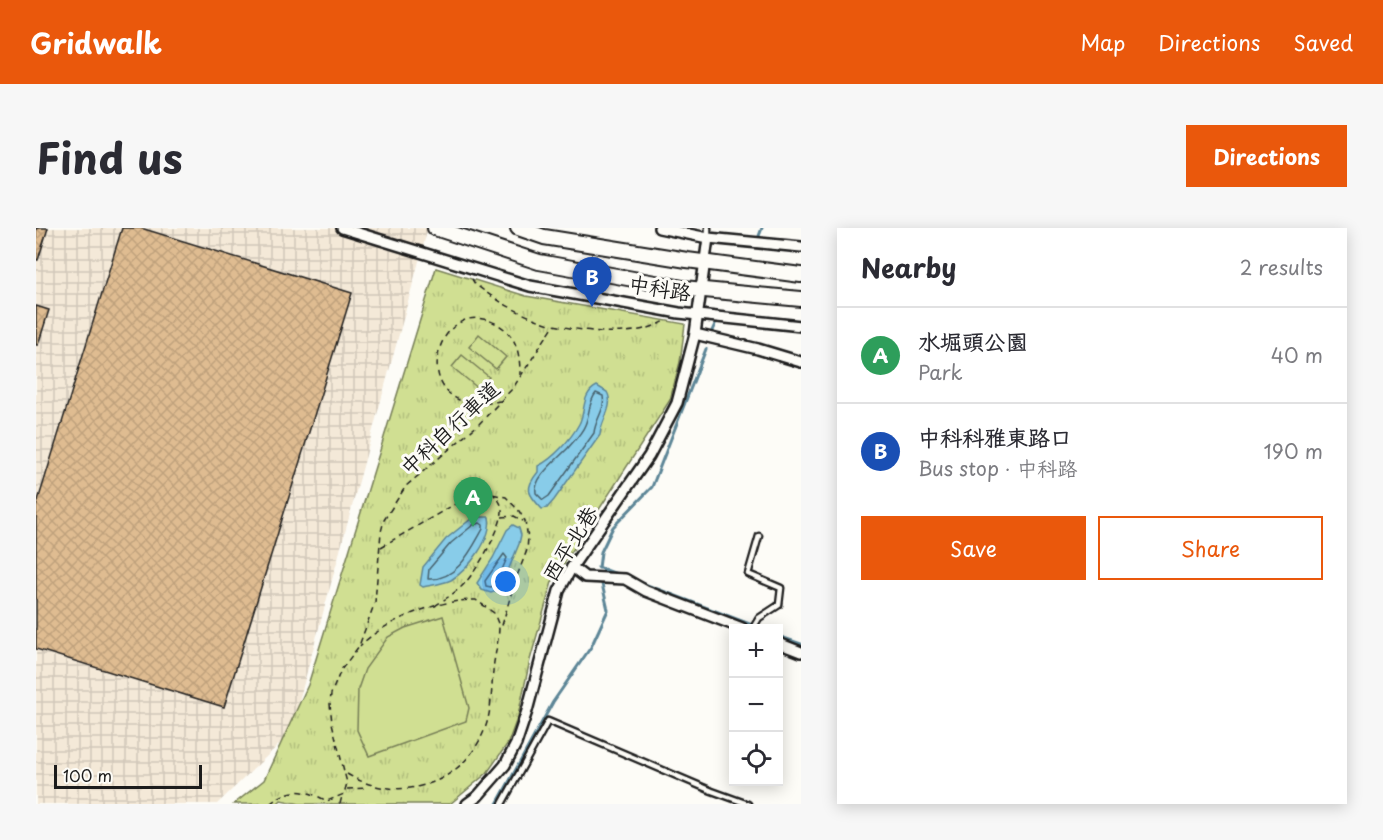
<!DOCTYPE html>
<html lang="en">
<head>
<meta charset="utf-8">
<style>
  :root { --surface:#fff; --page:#f7f7f7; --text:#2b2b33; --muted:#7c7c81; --line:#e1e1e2; --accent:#ea580c }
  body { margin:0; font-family:"Playpen Sans","LXGW WenKai TC",sans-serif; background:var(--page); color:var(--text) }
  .controls { position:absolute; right:18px; bottom:18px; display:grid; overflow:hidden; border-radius:0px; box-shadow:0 3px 15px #0003 }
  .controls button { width:54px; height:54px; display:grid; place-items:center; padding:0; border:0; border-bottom:2px solid var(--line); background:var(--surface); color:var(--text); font:30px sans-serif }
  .scale { position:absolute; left:18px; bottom:15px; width:148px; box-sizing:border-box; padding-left:6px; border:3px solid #1c1c1c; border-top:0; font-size:16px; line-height:21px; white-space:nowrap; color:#1c1c1c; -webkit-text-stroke:4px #fdfcf7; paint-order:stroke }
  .you { position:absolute; left:470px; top:354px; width:21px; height:21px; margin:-15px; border:4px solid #fff; border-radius:50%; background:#1a73e8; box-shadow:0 0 0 9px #1a73e833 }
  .badge { display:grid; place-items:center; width:39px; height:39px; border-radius:50%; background:var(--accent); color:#fff; font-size:20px; font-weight:700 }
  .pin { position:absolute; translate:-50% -50px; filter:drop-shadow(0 2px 3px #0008) }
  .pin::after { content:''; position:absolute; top:32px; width:21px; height:18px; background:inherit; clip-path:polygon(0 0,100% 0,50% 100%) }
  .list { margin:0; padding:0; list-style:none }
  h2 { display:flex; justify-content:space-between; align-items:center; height:78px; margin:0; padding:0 24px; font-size:26px }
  h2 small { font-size:20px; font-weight:400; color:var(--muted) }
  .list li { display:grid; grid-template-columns:39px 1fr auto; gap:18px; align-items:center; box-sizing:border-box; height:96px; padding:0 24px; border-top:2px solid var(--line) }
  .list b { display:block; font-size:22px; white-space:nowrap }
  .list p { margin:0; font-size:20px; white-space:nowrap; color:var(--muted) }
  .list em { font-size:20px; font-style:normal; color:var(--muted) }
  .actions { display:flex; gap:12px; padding:18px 24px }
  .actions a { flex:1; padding:14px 0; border:2px solid var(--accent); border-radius:0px; text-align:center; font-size:21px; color:var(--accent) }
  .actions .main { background:var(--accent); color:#fff }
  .icon { flex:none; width:33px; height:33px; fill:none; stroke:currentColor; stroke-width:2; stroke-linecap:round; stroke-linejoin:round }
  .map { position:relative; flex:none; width:765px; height:576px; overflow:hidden; border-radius:0px }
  header { display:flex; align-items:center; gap:36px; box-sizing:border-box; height:84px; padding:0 30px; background:var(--accent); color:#fff }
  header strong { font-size:28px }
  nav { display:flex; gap:33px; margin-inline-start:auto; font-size:21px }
  .intro { display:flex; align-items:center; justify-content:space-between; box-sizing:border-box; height:144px; padding:0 36px }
  h1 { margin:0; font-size:42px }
  .button { padding:15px 27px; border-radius:0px; background:var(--accent); color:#fff; font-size:21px; font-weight:700 }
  main { display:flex; gap:36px; padding:0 36px }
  aside { flex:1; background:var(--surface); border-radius:0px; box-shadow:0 3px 15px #0003 }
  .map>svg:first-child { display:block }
</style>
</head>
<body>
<header>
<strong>Gridwalk</strong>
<nav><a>Map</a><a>Directions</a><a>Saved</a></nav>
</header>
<div class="intro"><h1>Find us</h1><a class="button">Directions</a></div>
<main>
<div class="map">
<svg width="765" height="576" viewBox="0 0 765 576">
  <defs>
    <pattern id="industrial-grid" width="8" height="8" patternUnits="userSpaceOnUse" patternTransform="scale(1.5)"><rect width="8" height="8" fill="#f4e9d8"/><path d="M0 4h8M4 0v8" fill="none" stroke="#d1c7b9"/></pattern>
    <pattern id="park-tufts" width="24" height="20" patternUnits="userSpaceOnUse" patternTransform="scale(1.5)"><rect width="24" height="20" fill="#d0df92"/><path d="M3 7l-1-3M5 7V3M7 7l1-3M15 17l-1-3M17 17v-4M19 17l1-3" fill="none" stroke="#b2bf7d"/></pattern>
    <pattern id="building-cross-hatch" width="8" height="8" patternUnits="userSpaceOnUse" patternTransform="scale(1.5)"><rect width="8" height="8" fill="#dfbc91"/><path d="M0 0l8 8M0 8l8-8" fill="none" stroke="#bfa17c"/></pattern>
  </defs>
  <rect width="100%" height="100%" fill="#fdfcf7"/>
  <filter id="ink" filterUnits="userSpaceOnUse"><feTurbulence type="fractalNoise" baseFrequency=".0167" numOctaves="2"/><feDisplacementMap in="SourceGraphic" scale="12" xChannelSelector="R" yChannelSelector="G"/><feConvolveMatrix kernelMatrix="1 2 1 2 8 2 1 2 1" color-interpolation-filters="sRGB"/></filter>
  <g filter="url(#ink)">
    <!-- industrial -->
    <polygon fill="url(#industrial-grid)" points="0,0 392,0 254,506 181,576 0,576"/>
    <!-- park -->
    <polygon fill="url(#park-tufts)" stroke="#767e57" stroke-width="1.5" points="400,40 490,68 649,96 644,134 634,172 516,354 494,432 482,488 472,515 451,545 414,576 264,576 245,572 241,576 198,576 228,552 272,457"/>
    <!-- pitch -->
    <g fill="#d0df92" stroke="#767e57" stroke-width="1.5">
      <polygon points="443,106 470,129 460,141 433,119"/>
      <polygon points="426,127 453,149 443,161 416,139"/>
      <polygon points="407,388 433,480 430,493 333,528 321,502 322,461 329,441 352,409 369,400"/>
    </g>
    <!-- water -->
    <g fill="#88cce9" stroke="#5d8697" stroke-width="1.5">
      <path d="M561,158l10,6c8,14 -6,28 -7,43l-46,65 -7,8 -5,1c-14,-15 -18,-20 -4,-37v-6c15,-7 33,-27 41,-42 7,-13 2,-30 18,-38z"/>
      <path d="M444,289h9c4,21 -20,52 -38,63 -9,4 -19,5 -28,7l-3,-2 3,-18 23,-28 25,-20z"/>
      <polygon points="477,297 483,300 485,307 483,316 464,362 455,365 446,362 441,355 457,330 471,302"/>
    </g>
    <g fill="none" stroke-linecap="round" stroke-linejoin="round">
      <!-- shore -->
      <g stroke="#47626e" stroke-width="1.5">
        <path d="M560,165l7,3c3,13 -8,24 -9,37l-45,63 -6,4 -7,-7c-3,-16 22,-34 32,-45 6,-7 14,-15 17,-23 5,-11 3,-22 11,-32z"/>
        <path d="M444,295l3,2v4c-12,21 -26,52 -55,50l1,-10 22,-26 22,-18z"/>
        <polygon points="468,326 471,330 460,356 455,359 450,358 449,353"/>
      </g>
      <!-- stream -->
      <g stroke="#5d8697" stroke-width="3">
        <polyline points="723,8 726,0"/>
        <polyline points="675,105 680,94"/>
        <polyline points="562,339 583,347"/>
        <polyline points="563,340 565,324 577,299 616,259 670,121"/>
        <polyline points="603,354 724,400"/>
        <polyline points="742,408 765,416"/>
        <polyline points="461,576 517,474 555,419 572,382 566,356"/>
      </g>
    </g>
    <!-- building -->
    <g fill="url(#building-cross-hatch)" stroke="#1c1c1c" stroke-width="1.5">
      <polygon points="0,0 12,0 2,32 0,32"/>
      <polygon points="86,0 105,0 316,65 188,479 0,421 0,279"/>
      <polygon points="0,78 13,82 2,117 0,117"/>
    </g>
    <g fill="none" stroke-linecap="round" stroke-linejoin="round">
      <defs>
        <g id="lane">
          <polyline points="672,0 672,10"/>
          <polyline points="717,400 723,390 743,377 745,360 712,346 723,308"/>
          <polyline points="466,576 512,493 676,563 712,576"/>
        </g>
        <g id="street">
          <polyline points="306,0 494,58 643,85 765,98"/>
          <polyline points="623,0 672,10 765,19"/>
          <polyline points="659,106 722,121 765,134"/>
          <polyline points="536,339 549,349 589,351 610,363 706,400"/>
          <polyline points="742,415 765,424"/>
          <polyline points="431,576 442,568 469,537 480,516 491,483 523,363 536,339 613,228 641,175 659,106 672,10"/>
        </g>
        <g id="secondary">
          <polyline points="399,0 503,34 647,60 765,71"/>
          <polyline points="482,0 508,9 651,32 765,47"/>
        </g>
      </defs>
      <!-- lane casing -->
      <use href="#lane" stroke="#1c1c1c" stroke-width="9"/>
      <!-- street casing -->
      <use href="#street" stroke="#1c1c1c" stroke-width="14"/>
      <!-- secondary casing -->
      <use href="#secondary" stroke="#1c1c1c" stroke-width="18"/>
      <!-- path -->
      <g stroke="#1c1c1c" stroke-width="1.5" stroke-dasharray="6 4.5" stroke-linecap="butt">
        <path d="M436,51l3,5c24,19 49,32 78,41"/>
        <path d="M465,173c-9,1 -18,4 -27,3 -66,-8 -34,-111 23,-80 20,11 23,30 23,51"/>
        <polyline points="466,289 478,288 487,293"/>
        <polyline points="345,319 431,269 451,265 470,269 483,283 489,293 492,310 491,322 478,356 465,401"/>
        <path d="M399,378c10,-7 22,-14 30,-23 12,-13 37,-55 37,-72 0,-7 -3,-11 -8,-16"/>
        <path d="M311,546c50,30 114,13 137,-43 9,-21 7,-47 10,-69 2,-12 5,-24 5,-36l-5,-13 -18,-13c-36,-1 -91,20 -116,46"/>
        <polyline points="311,561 330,560"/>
        <path d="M234,576c20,-17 35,-15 57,-3l17,-7 3,-11 -15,-60 -2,-19 1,-10 10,-24 18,-24 16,-44 6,-70 3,-12 22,-34 73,-62 34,-36 41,-63c35,7 81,14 113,-5"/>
        <polyline points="304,576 306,568"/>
      </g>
      <!-- lane -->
      <use href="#lane" stroke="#fdfcf7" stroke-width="4.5"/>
      <!-- street -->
      <use href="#street" stroke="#fdfcf7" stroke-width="9"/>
      <!-- secondary -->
      <use href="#secondary" stroke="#fdfcf7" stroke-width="14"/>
    </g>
  </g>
  <g text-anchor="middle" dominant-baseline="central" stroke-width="6" stroke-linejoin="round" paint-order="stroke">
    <!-- street labels -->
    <g font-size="21" fill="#1c1c1c" stroke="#fdfcf7">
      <text transform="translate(624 59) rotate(9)">中科路</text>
      <text transform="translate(413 199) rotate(-43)">中科自行車道</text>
      <text transform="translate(533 315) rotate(-58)">西平北巷</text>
    </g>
  </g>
</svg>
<div class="controls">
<button>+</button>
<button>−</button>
<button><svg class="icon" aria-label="locate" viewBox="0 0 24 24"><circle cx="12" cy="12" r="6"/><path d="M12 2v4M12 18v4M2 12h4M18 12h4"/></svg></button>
</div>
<div class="scale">100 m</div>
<div class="you"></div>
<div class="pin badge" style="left:437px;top:299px;background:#2e9e5b">A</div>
<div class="pin badge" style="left:556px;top:79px;background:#1a4fb4">B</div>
</div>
<aside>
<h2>Nearby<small>2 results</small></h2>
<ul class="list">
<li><span class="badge" style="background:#2e9e5b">A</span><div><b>水堀頭公園</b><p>Park</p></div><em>40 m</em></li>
<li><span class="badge" style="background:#1a4fb4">B</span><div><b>中科科雅東路口</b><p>Bus stop · 中科路</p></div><em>190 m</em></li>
</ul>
<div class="actions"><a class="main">Save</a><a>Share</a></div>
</aside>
</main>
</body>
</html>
